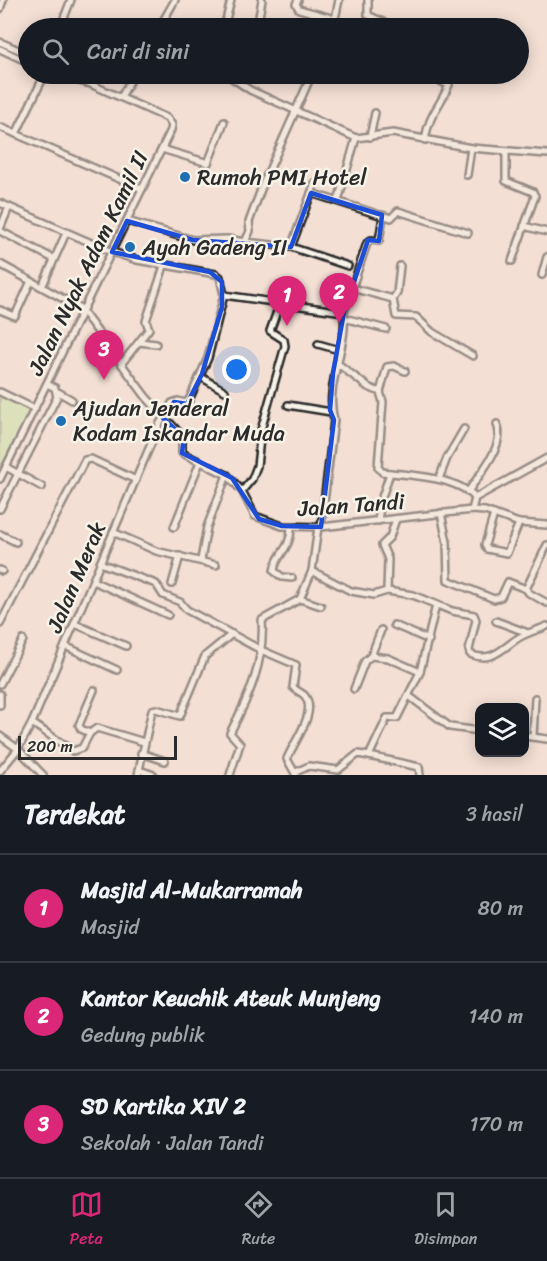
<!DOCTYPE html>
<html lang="id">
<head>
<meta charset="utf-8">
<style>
  :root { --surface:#171b24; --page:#20242c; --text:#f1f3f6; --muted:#9ea1a6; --line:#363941; --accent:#db2777 }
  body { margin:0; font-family:Sriracha,sans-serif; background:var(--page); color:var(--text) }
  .controls { position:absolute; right:18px; bottom:18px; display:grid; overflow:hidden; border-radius:12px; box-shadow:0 3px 15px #0003 }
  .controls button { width:54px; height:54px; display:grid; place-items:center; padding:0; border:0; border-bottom:2px solid var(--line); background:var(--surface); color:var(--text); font:30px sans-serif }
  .scale { position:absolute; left:18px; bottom:15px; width:159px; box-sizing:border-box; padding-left:6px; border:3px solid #2b2b2b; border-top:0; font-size:16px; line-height:21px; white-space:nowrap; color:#2b2b2b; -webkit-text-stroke:4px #f7f3e8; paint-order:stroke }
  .you { position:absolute; left:237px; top:370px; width:21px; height:21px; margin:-15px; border:4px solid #fff; border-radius:50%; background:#1a73e8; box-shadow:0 0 0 9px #1a73e833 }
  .badge { display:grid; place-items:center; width:39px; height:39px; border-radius:50%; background:var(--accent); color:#fff; font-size:20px; font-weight:700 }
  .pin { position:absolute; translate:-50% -50px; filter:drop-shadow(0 2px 3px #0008) }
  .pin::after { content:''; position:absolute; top:32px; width:21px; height:18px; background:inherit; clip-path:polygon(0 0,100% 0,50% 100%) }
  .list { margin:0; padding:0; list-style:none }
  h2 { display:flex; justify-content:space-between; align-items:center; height:78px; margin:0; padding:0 24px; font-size:26px }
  h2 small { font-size:20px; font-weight:400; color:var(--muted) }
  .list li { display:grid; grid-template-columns:39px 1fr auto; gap:18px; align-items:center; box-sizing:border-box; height:108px; padding:0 24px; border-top:2px solid var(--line) }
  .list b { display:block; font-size:22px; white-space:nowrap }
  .list p { margin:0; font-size:20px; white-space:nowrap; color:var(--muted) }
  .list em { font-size:20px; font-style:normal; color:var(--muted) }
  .icon { flex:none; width:33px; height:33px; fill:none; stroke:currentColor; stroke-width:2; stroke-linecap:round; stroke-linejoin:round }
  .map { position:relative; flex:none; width:547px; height:775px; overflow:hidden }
  .search { position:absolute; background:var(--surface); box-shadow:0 3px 15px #0003; left:18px; right:18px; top:18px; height:66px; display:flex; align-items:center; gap:15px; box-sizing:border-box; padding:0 21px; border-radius:33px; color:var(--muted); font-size:22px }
  .sheet { height:402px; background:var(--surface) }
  nav { display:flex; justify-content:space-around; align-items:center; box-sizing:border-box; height:84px; border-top:2px solid var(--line); background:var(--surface); font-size:16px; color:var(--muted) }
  nav a { display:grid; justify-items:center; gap:3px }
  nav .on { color:var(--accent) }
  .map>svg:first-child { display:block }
</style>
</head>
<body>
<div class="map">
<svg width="547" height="775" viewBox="0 0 547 775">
  <rect width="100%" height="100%" fill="#f3dfd4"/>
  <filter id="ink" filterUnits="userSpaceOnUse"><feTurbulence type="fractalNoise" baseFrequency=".0167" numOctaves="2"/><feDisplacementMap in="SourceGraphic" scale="12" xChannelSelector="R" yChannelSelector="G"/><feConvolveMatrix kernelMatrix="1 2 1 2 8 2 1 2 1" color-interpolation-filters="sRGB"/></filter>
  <g filter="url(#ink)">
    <!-- green -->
    <polygon fill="#c4e59d" stroke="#788864" stroke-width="1.5" points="0,392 31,408 0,468"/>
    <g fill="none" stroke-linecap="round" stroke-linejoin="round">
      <defs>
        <g id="minor">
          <polyline points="298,0 296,4 299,9 335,19 339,0"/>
          <polyline points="368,0 368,15 383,22 381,28"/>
          <polyline points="0,9 3,0"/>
          <polyline points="60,28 71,0"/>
          <polyline points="159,28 175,0"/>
          <polyline points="224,28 231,0"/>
          <polyline points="257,28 262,0"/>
          <polyline points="0,42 28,54"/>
          <polyline points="0,49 28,62"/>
          <polyline points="56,74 86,83"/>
          <polyline points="226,74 250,90 356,138 393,133 471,148 547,154"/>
          <polyline points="312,74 263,184 249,222 250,231 245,242 291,247 348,266"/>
          <path d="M423,74l26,11c-10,23 -20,29 -24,55"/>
          <polyline points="121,97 134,74"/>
          <polyline points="0,127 142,189"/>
          <polyline points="16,134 45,74"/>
          <polyline points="370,137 375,113"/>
          <polyline points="162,149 208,163 224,122"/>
          <polyline points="506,151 506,181 533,192 535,196 512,261"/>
          <polyline points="467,175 471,148"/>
          <polyline points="311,193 383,216 379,241 371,240 367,243 352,288"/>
          <polyline points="338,201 356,138"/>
          <polyline points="0,203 112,252 137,260 216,274 220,277 224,295 280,303 270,331 284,340 285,346 261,430 257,466 252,479 242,491"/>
          <polyline points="382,215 391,218 398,211 468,233"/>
          <polyline points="127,221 193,240 227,239 245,242"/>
          <polyline points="524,226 547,232"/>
          <polyline points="0,229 9,207"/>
          <polyline points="0,231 54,259"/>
          <polyline points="291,247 315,183"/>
          <polyline points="0,264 80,308 146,397 182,436 182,453 227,475 242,491 255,516 282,526 321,527 472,510 485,511 519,523 547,525"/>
          <polyline points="400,266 397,293 393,299 396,316 416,317 432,332 473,356"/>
          <polyline points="542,275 547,257"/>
          <polyline points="42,287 66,233"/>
          <path d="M280,303l64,9c4,37 -20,72 -10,108l-13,107"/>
          <polyline points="0,310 15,316 31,281"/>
          <polyline points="344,312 352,288 393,299"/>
          <polyline points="344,318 386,329"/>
          <polyline points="139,342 156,344"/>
          <polyline points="318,344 339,350"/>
          <polyline points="122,363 149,329 146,321 164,266"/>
          <polyline points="337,363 368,387 380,392 383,402 378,467 382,472 390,473"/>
          <polyline points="201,377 225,391"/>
          <polyline points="0,392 35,409"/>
          <polyline points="58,392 72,400"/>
          <polyline points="380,392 387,367 394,366 405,371"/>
          <polyline points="288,405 331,412"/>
          <polyline points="6,467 42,487"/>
          <polyline points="0,479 171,130 172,125 167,118 88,83 73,74"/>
          <polyline points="439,479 447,458 464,429"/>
          <path d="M468,492c11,-18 38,-46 29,-68"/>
          <polyline points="0,509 57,397 55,388 47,384"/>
          <polyline points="472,510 475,498 547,458"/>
          <polyline points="441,513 447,542 448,580 494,599 501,597 508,582 526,589"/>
          <polyline points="494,514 485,545 487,549 507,553 519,523"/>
          <path d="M378,521l3,-21 9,-27c24,2 69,5 85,25"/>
          <polyline points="174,527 200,462"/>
          <path d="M291,527c0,23 -15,27 -17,44l8,6 10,1"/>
          <polyline points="113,532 156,551 216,565"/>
          <polyline points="0,534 16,542"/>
          <polyline points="547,545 526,589 529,593 547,603"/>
          <polyline points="201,560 207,527 227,475"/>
          <path d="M100,563l56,21 7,11 17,7 7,8 74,40 35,15 -3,22c3,4 8,5 11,8 15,16 -11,48 -17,64l9,16"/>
          <polyline points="0,570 2,571"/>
          <path d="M312,571l39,20 23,4 13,-4 26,4 39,16 22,4 2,5 -7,30 1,4c22,10 33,-7 50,-17 9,-5 18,-7 27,-11"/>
          <polyline points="93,581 168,615"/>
          <polyline points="172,584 180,556"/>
          <polyline points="387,591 388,559 382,545 390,537 396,519"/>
          <polyline points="300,599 321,606"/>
          <polyline points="496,621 528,633"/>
          <polyline points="0,624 85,460 91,459 136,480"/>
          <polyline points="75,624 126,646"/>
          <polyline points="394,625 429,640"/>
          <polyline points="65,646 117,670"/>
          <polyline points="371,656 381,630"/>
          <polyline points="0,684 23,640"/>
          <polyline points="354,689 365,661 371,656 388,658 420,672"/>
          <polyline points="0,694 0,705"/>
          <polyline points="409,696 450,727 480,731"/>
          <polyline points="32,723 73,751 82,748 90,733 97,728 144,742"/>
          <polyline points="90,733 81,729 79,725 94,690"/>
          <polyline points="0,736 18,749 43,775"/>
          <polyline points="524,736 547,739"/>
          <polyline points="533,737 535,698"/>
          <polyline points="141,753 165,761"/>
          <polyline points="139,770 154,775"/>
          <polyline points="0,771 18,749 32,723 159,425 172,403 178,401 185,403 189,400 208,358 224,295"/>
          <polyline points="296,772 309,766 338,770 358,754 369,756"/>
          <polyline points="138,775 152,710 156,709 180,716 205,656 232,634"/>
          <path d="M230,775l10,-31 -10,-11c19,-36 35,-72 32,-113l38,-21 12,-28 6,-44"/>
          <polyline points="420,775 419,767 369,756 387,718 397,718 420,672 436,605"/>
        </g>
      </defs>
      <!-- minor casing -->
      <use href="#minor" stroke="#2b2b2b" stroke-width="10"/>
      <!-- minor -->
      <use href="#minor" stroke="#f7f3e8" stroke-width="5"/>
    </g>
  </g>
  <!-- marked area -->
  <path d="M0 0H547V775H0ZM311,193l71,22 -3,26 -11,-1 -24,72 -11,61 -3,37 4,10 -13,107 -39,-1 -23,-7 -27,-41 -50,-25 2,-15 -21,-20 11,-16 13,2 15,-30 20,-67v-25l-12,-10 -98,-20 15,-31 66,19 98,7z" fill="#f3dfd4" fill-opacity=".55" fill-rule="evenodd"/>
  <path fill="none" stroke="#1d4ed8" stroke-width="4.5" stroke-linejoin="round" d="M311,193l71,22 -3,26 -11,-1 -24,72 -11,61 -3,37 4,10 -13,107 -39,-1 -23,-7 -27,-41 -50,-25 2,-15 -21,-20 11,-16 13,2 15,-30 20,-67v-25l-12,-10 -98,-20 15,-31 66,19 98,7z"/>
  <!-- markers -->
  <g fill="#1f6fb2" stroke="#f7f3e8" stroke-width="2">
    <circle cx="185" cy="177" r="6"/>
    <circle cx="130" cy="247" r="6"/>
    <circle cx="61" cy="421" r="6"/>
  </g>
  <g text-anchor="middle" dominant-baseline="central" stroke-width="5" stroke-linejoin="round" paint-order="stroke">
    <!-- poi labels -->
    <g font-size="22" fill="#2b2b2b" stroke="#f7f3e8" text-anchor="start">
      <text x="197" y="177">Rumoh PMI Hotel</text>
      <text x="142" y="247">Ayah Gadeng II</text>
      <text x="73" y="408">Ajudan Jenderal<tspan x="73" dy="25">Kodam Iskandar Muda</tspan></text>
    </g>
    <!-- street labels -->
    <g font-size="22" fill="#2b2b2b" stroke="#f7f3e8">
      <text transform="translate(88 263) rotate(-64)">Jalan Nyak Adam Kamil II</text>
      <text transform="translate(351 505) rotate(-4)">Jalan Tandi</text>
      <text transform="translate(76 577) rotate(-67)">Jalan Merak</text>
    </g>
  </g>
</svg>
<div class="controls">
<button><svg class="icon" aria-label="layers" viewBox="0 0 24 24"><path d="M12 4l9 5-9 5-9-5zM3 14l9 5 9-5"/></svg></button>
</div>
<div class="scale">200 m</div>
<div class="you"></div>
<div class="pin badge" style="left:287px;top:326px">1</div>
<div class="pin badge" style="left:339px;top:323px">2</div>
<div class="pin badge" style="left:104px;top:380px">3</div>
<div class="search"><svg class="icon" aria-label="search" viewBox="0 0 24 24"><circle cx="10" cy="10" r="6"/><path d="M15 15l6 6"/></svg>Cari di sini</div>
</div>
<section class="sheet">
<h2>Terdekat<small>3 hasil</small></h2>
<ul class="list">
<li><span class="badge">1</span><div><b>Masjid Al-Mukarramah</b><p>Masjid</p></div><em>80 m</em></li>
<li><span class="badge">2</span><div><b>Kantor Keuchik Ateuk Munjeng</b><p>Gedung publik</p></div><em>140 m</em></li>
<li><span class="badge">3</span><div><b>SD Kartika XIV 2</b><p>Sekolah · Jalan Tandi</p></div><em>170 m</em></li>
</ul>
</section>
<nav>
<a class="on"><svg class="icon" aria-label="map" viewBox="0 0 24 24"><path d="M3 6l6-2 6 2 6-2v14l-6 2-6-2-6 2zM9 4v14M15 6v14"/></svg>Peta</a>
<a><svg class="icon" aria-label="directions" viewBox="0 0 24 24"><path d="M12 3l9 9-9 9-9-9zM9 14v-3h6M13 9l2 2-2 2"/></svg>Rute</a>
<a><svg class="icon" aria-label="saved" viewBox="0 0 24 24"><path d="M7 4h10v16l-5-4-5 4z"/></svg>Disimpan</a>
</nav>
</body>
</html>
